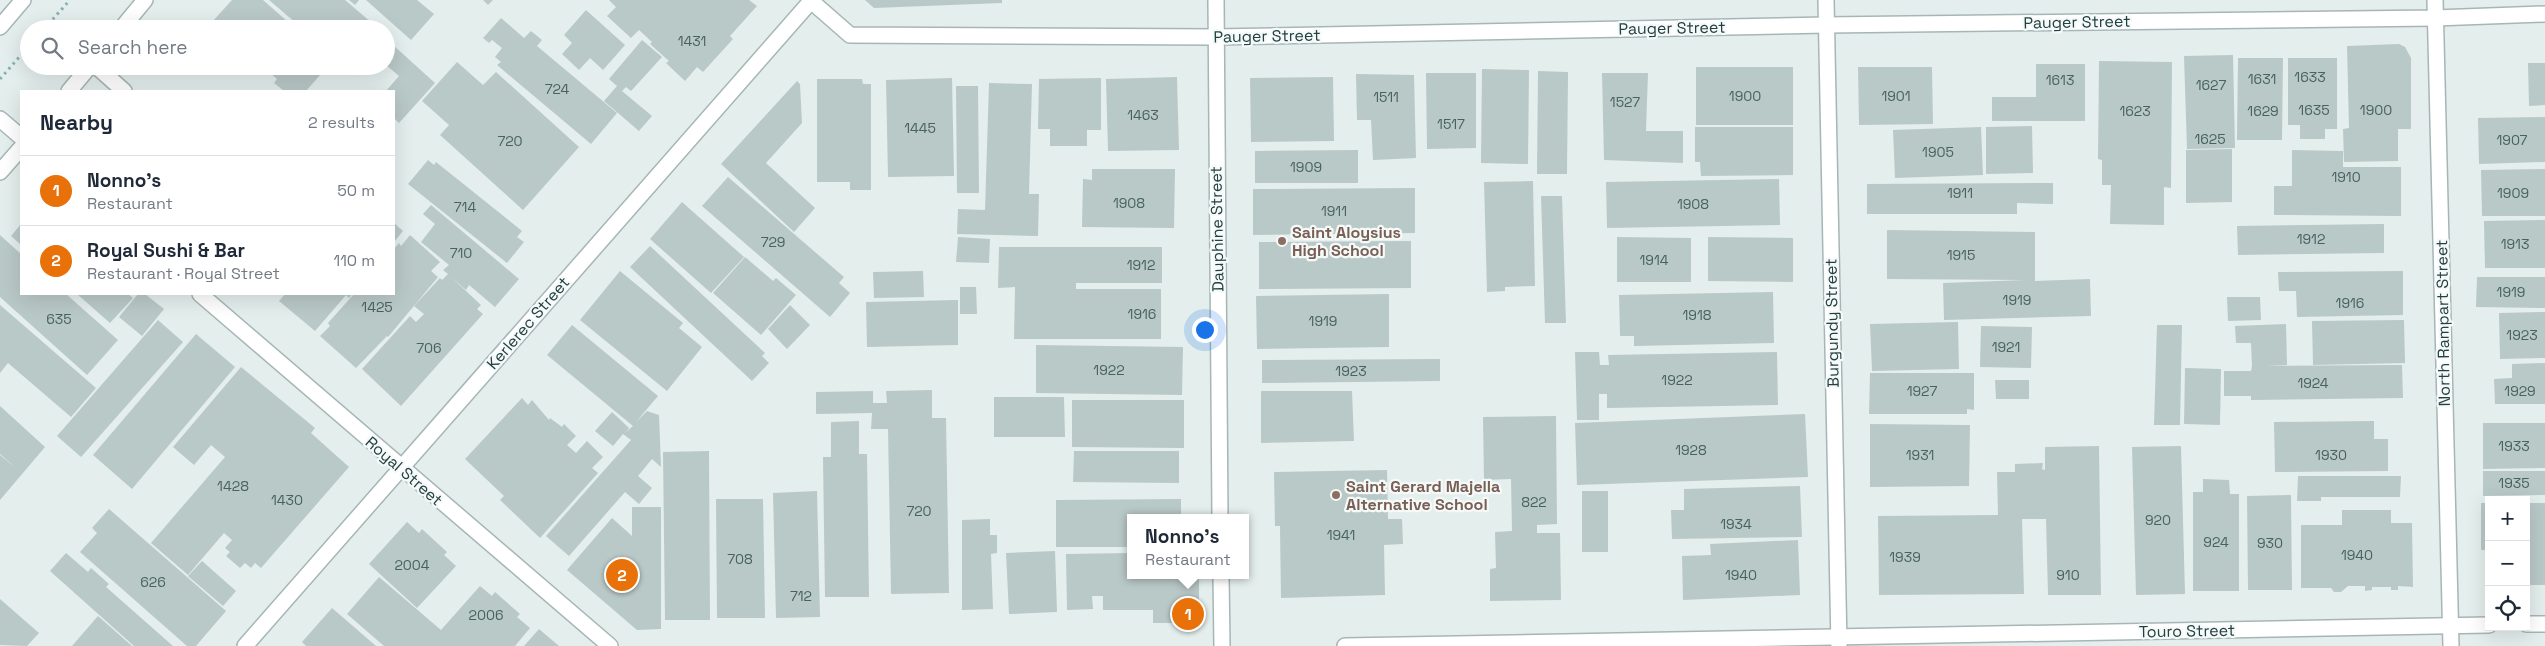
<!DOCTYPE html>
<html lang="en">
<head>
<meta charset="utf-8">
<style>
  :root { --surface:#fff; --page:#f2f2f3; --text:#1f2937; --muted:#747a83; --line:#e0e1e3; --accent:#7f6648 }
  body { margin:0; font-family:"Space Grotesk",sans-serif; background:var(--page); color:var(--text) }
  .controls { position:absolute; right:15px; bottom:15px; display:grid; overflow:hidden; border-radius:0px; box-shadow:0 5px 20px #0002 }
  .controls button { width:45px; height:45px; display:grid; place-items:center; padding:0; border:0; border-bottom:1px solid var(--line); background:var(--surface); color:var(--text); font:25px sans-serif }
  .you { position:absolute; left:1204px; top:329px; width:18px; height:18px; margin:-12px; border:4px solid #fff; border-radius:50%; background:#1a73e8; box-shadow:0 0 0 8px #1a73e833 }
  .badge { display:grid; place-items:center; width:32px; height:32px; border-radius:50%; background:var(--accent); color:#fff; font-size:16px; font-weight:700 }
  .pin { position:absolute; translate:-50% -50%; border:2px solid #fff; box-shadow:0 1px 5px #0006 }
  .popup { position:absolute; left:1127px; top:514px; width:122px; height:65px; box-sizing:border-box; display:grid; place-content:center; border-radius:0px; background:var(--surface); filter:drop-shadow(0 1px 4px #0005); font-size:16px; white-space:nowrap; color:var(--muted) }
  .popup b { font-size:19px; color:var(--text) }
  .popup::after { content:''; position:absolute; left:50%; top:100%; margin-left:-10px; border:10px solid transparent; border-top-color:var(--surface) }
  .list { margin:0; padding:0; list-style:none }
  h2 { display:flex; justify-content:space-between; align-items:center; height:65px; margin:0; padding:0 20px; font-size:21px }
  h2 small { font-size:16px; font-weight:400; color:var(--muted) }
  .list li { display:grid; grid-template-columns:32px 1fr auto; gap:15px; align-items:center; box-sizing:border-box; height:70px; padding:0 20px; border-top:1px solid var(--line) }
  .list b { display:block; font-size:19px; white-space:nowrap }
  .list p { margin:0; font-size:16px; white-space:nowrap; color:var(--muted) }
  .list em { font-size:16px; font-style:normal; color:var(--muted) }
  .icon { flex:none; width:28px; height:28px; fill:none; stroke:currentColor; stroke-width:2; stroke-linecap:round; stroke-linejoin:round }
  .map { position:relative; flex:none; width:2545px; height:646px; overflow:hidden }
  .search { position:absolute; background:var(--surface); box-shadow:0 5px 20px #0002; left:20px; top:20px; width:375px; height:55px; display:flex; align-items:center; gap:12px; box-sizing:border-box; padding:0 18px; border-radius:28px; color:var(--muted); font-size:19px }
  .panel { position:absolute; background:var(--surface); box-shadow:0 5px 20px #0002; left:20px; top:90px; width:375px; height:205px; border-radius:0px }
  .map>svg:first-child { display:block }
</style>
</head>
<body>
<div class="map">
<svg width="2545" height="646" viewBox="0 0 2545 646">
  <rect width="100%" height="100%" fill="#e4eeed"/>
  <!-- building -->
  <g fill="#b9c9c7">
    <polygon points="232,0 263,0 296,29 220,29 212,22"/>
    <polygon points="269,0 345,0 379,29 329,29 325,25 321,29 303,29"/>
    <polygon points="349,0 359,0 355,5"/>
    <polygon points="366,0 417,0 434,14 411,40"/>
    <polygon points="483,0 493,0 488,5"/>
    <polygon points="609,0 749,0 757,6 730,36 733,39 703,72 697,67 685,81 666,63 669,61 650,44 652,42 639,30 631,38 607,16 616,7"/>
    <polygon points="865,0 1002,0 1002,3 874,8"/>
    <polygon points="586,10 625,45 603,70 590,58 579,70 562,54 572,43 564,35"/>
    <polygon points="501,18 524,38 531,31 542,40 537,46 617,113 591,144 497,65 501,62 495,57 502,48 492,40 489,43 483,38"/>
    <polygon points="386,35 394,42 386,51"/>
    <polygon points="642,40 662,57 631,91 626,87 622,91 652,116 639,131 604,101 617,86 609,79"/>
    <polygon points="2399,44 2405,47 2411,58 2411,129 2398,129 2398,161 2344,162 2343,129 2349,128 2347,46"/>
    <polygon points="393,45 435,83 399,123 394,118 394,91 386,91 399,76 386,65 392,56 387,52"/>
    <polygon points="2233,55 2235,148 2187,149 2184,56"/>
    <polygon points="2238,58 2283,58 2282,140 2237,140"/>
    <polygon points="2288,58 2337,58 2337,129 2325,129 2325,139 2300,139 2300,125 2288,125"/>
    <polygon points="2099,61 2172,62 2171,188 2164,187 2164,225 2110,224 2111,185 2102,185 2102,160 2098,159"/>
    <polygon points="457,62 483,85 496,72 579,147 523,210 440,135 449,125 422,101"/>
    <polygon points="2528,63 2545,63 2545,105 2529,106"/>
    <polygon points="2036,64 2085,64 2085,121 1992,121 1992,97 2036,97"/>
    <polygon points="262,66 319,66 316,69 321,74 306,91 284,91 274,83 277,79"/>
    <rect x="1696" y="67" width="97" height="58"/>
    <polygon points="1858,67 1932,67 1933,124 1859,125"/>
    <polygon points="1482,69 1529,70 1528,164 1481,163"/>
    <polygon points="1538,71 1568,72 1567,174 1537,174"/>
    <polygon points="1426,73 1476,73 1476,148 1427,149"/>
    <polygon points="1602,73 1648,73 1646,131 1683,131 1683,163 1604,160"/>
    <polygon points="1356,74 1414,75 1416,158 1373,160 1371,120 1357,120"/>
    <polygon points="1177,77 1179,150 1108,151 1106,79"/>
    <polygon points="1333,77 1334,141 1251,142 1250,78"/>
    <polygon points="952,78 954,176 888,177 886,80"/>
    <polygon points="1101,78 1101,130 1087,130 1087,146 1050,146 1050,129 1038,129 1039,79"/>
    <polygon points="817,79 862,79 863,84 871,84 871,190 850,190 850,182 817,182"/>
    <polygon points="797,81 800,84 802,123 766,163 815,208 794,232 721,164"/>
    <polygon points="989,83 1032,84 1029,194 1039,194 1038,236 957,234 958,209 985,210"/>
    <polygon points="956,86 978,86 979,193 957,193"/>
    <polygon points="2545,117 2545,162 2479,164 2478,118"/>
    <polygon points="2032,126 2033,173 1986,174 1986,127"/>
    <polygon points="1695,127 1793,127 1793,175 1701,176 1700,162 1695,162"/>
    <polygon points="1981,127 1983,175 1895,178 1893,130"/>
    <polygon points="2232,149 2232,202 2186,203 2186,150"/>
    <polygon points="1358,150 1358,183 1255,183 1255,151"/>
    <polygon points="2292,150 2343,151 2343,167 2401,167 2401,216 2274,215 2274,186 2292,186"/>
    <polygon points="428,160 434,165 436,162 522,231 517,237 524,242 507,263 408,184"/>
    <polygon points="1092,169 1175,169 1174,228 1082,227 1083,179 1092,180"/>
    <polygon points="2545,169 2545,216 2482,216 2481,170"/>
    <polygon points="728,177 844,277 839,283 850,293 830,317 702,206"/>
    <polygon points="1779,179 1780,225 1607,228 1606,182"/>
    <polygon points="1533,181 1535,286 1505,287 1505,291 1487,292 1484,182"/>
    <polygon points="2053,183 2053,204 2017,203 2017,214 1867,214 1867,184"/>
    <polygon points="1415,188 1415,233 1253,235 1253,189"/>
    <polygon points="1541,196 1562,196 1566,323 1545,323"/>
    <polygon points="682,202 744,257 711,293 650,239"/>
    <polygon points="431,205 519,279 495,307 469,285 466,290 450,276 481,305 477,309 483,314 401,406 362,369 410,316 416,322 424,314 414,306 440,278 442,280 448,274 443,270 449,265 421,242 435,224 423,214"/>
    <polygon points="2545,220 2545,268 2485,268 2484,221"/>
    <polygon points="394,223 403,231 394,242"/>
    <polygon points="21,224 21,245 11,236"/>
    <polygon points="2384,224 2384,253 2238,255 2237,226"/>
    <polygon points="1887,230 2035,232 2035,281 2090,279 2091,316 1944,320 1943,283 2025,280 1887,279"/>
    <polygon points="0,235 21,254 21,294 66,294 118,340 87,375 0,297"/>
    <polygon points="410,235 440,262 431,271 438,277 388,337 387,336 356,368 320,336 330,326 328,323 354,294 394,294 394,249 399,243 401,246"/>
    <polygon points="958,237 990,239 989,263 956,262"/>
    <polygon points="1617,237 1691,238 1691,282 1617,282"/>
    <polygon points="1708,237 1793,238 1793,282 1708,281"/>
    <polygon points="1411,241 1411,288 1259,289 1259,242"/>
    <polygon points="650,246 765,353 762,356 769,363 752,381 630,267"/>
    <polygon points="999,247 1162,247 1162,283 1076,283 1076,289 1161,289 1161,339 1014,339 1015,287 998,288"/>
    <polygon points="745,257 773,281 776,278 796,295 761,335 713,293"/>
    <polygon points="620,271 683,323 679,328 702,347 667,391 580,320"/>
    <polygon points="923,271 924,297 874,298 873,272"/>
    <polygon points="2403,271 2403,315 2297,317 2296,291 2279,291 2278,272"/>
    <polygon points="2477,277 2545,277 2545,308 2476,307"/>
    <polygon points="960,287 976,287 977,314 960,314"/>
    <polygon points="1773,292 1774,343 1634,346 1634,336 1620,336 1619,295"/>
    <polygon points="77,294 128,294 133,298 110,323"/>
    <polygon points="138,294 145,294 164,309 142,336 119,317"/>
    <polygon points="285,294 352,294 349,298 346,295 315,331 279,301"/>
    <polygon points="1389,294 1389,347 1257,349 1256,296"/>
    <polygon points="2227,297 2260,297 2261,320 2228,321"/>
    <polygon points="958,300 958,345 867,347 866,302"/>
    <polygon points="0,305 96,388 71,417 8,363 0,373"/>
    <polygon points="790,305 810,325 787,349 768,329"/>
    <polygon points="2545,312 2545,358 2500,359 2499,313"/>
    <polygon points="158,320 183,342 81,457 57,436"/>
    <polygon points="2404,320 2405,363 2313,365 2312,321"/>
    <polygon points="1958,322 1959,369 1872,371 1870,324"/>
    <polygon points="2286,324 2287,365 2266,366 2402,365 2403,398 2251,400 2251,396 2224,396 2224,371 2251,371 2252,366 2251,343 2236,343 2235,326"/>
    <polygon points="572,325 658,396 636,422 647,411 659,415 661,467 652,459 638,476 652,488 639,504 625,492 569,556 546,536 631,440 623,434 613,446 595,431 612,412 629,428 626,432 633,426 547,355"/>
    <polygon points="2157,325 2182,325 2180,425 2154,425"/>
    <polygon points="1981,326 2032,327 2031,368 1980,367"/>
    <polygon points="196,334 235,367 132,489 93,455"/>
    <polygon points="1036,345 1183,347 1182,395 1036,393"/>
    <polygon points="1575,352 1599,352 1600,365 1609,365 1608,355 1777,352 1778,405 1607,408 1607,394 1599,394 1599,420 1577,420"/>
    <polygon points="1440,359 1440,381 1262,383 1262,360"/>
    <polygon points="2545,363 2545,404 2495,404 2494,379 2512,378 2512,364"/>
    <polygon points="241,367 315,428 311,433 349,467 261,568 255,563 251,568 245,563 240,568 226,556 230,552 225,548 232,540 224,533 188,575 151,543 225,457 211,445 194,465 173,447"/>
    <polygon points="2185,368 2221,369 2220,425 2184,424"/>
    <polygon points="1870,373 1974,373 1974,410 1967,409 1967,414 1869,414"/>
    <polygon points="1995,380 2029,380 2029,399 1996,399"/>
    <polygon points="932,390 932,418 946,418 949,593 891,594 888,429 871,429 872,413 816,414 816,392 873,391 873,403 887,403 886,391"/>
    <polygon points="1261,391 1352,391 1354,441 1261,443"/>
    <polygon points="994,397 1064,397 1065,437 994,437"/>
    <polygon points="522,398 528,405 532,400 549,420 550,418 562,427 564,424 576,436 567,445 576,453 587,441 603,457 592,468 598,473 540,538 500,500 504,496 465,459"/>
    <polygon points="1072,400 1184,400 1184,448 1072,447"/>
    <polygon points="0,406 45,447 0,500 0,455 17,469 0,454"/>
    <polygon points="1805,414 1808,477 1577,485 1575,423"/>
    <polygon points="1556,416 1557,524 1537,525 1537,533 1560,533 1561,600 1490,601 1490,569 1496,568 1495,532 1512,531 1511,479 1484,480 1483,417"/>
    <polygon points="859,421 859,454 867,454 869,597 825,597 823,457 831,457 831,422"/>
    <polygon points="2374,421 2374,439 2388,439 2388,471 2275,472 2274,422"/>
    <polygon points="2483,423 2545,423 2545,468 2483,469"/>
    <polygon points="1870,424 1970,425 1969,486 1870,487"/>
    <polygon points="2099,446 2101,595 2048,595 2046,519 2022,519 2024,594 1879,595 1878,516 1998,515 1997,472 2015,472 2015,464 2043,463 2042,469 2045,470 2045,447"/>
    <polygon points="2181,446 2185,594 2136,595 2132,447"/>
    <polygon points="709,451 710,620 665,620 663,452"/>
    <polygon points="1074,451 1179,451 1179,483 1073,482"/>
    <polygon points="1387,470 1388,519 1402,519 1403,544 1384,545 1385,595 1281,598 1280,526 1275,526 1274,472"/>
    <polygon points="2483,471 2545,471 2545,495 2483,496"/>
    <polygon points="2298,476 2401,476 2400,497 2321,497 2321,501 2297,501"/>
    <polygon points="2203,479 2229,480 2230,494 2239,494 2239,591 2193,591 2193,492 2203,492"/>
    <polygon points="1800,486 1802,537 1672,539 1671,510 1684,510 1684,489"/>
    <polygon points="817,491 820,617 776,618 773,493"/>
    <rect x="1582" y="491" width="26" height="61"/>
    <polygon points="2291,495 2292,590 2248,590 2247,496"/>
    <polygon points="716,499 763,499 765,618 717,618"/>
    <polygon points="1181,499 1181,518 1130,518 1130,547 1056,547 1056,500"/>
    <rect x="2481" y="503" width="8" height="47"/>
    <rect x="2526" y="503" width="19" height="82"/>
    <polygon points="632,507 661,507 661,629 637,630 567,570 612,518 632,536"/>
    <polygon points="109,509 226,611 196,646 187,646 80,552 97,533 92,528"/>
    <polygon points="2342,510 2391,510 2391,523 2412,523 2413,587 2398,586 2398,590 2391,590 2391,587 2372,587 2372,590 2365,591 2365,586 2348,586 2341,592 2334,592 2331,588 2301,588 2301,525 2342,525"/>
    <polygon points="990,519 990,535 997,535 997,553 991,554 993,609 962,610 962,520"/>
    <polygon points="407,522 419,533 422,529 447,552 444,555 456,566 417,608 369,564"/>
    <polygon points="1798,540 1800,595 1683,600 1682,556 1711,555 1710,544"/>
    <polygon points="1055,551 1057,612 1009,614 1006,553"/>
    <polygon points="66,553 88,572 91,568 109,584 106,587 173,646 134,646 50,571"/>
    <polygon points="1130,553 1130,575 1199,577 1199,613 1191,623 1153,623 1153,610 1103,610 1103,596 1092,596 1093,609 1067,610 1066,554"/>
    <polygon points="202,561 236,591 223,606 188,576"/>
    <polygon points="379,577 441,630 480,586 492,596 495,592 520,614 517,617 530,628 515,646 384,646 347,614"/>
    <polygon points="0,599 39,633 27,646 0,645"/>
    <polygon points="332,608 376,646 306,646 302,642"/>
    <polygon points="98,616 132,646 72,646"/>
    <polygon points="539,629 559,646 524,646"/>
  </g>
  <g fill="none" stroke-linecap="round" stroke-linejoin="round">
    <defs>
      <g id="minor">
        <polyline points="810,0 850,35 1215,37 1826,25 2435,18 2545,14"/>
        <polyline points="1216,0 1220,518"/>
        <polyline points="1826,0 1839,646"/>
        <polyline points="2435,0 2451,646"/>
        <polyline points="0,27 23,0"/>
        <polyline points="121,29 145,0"/>
        <polyline points="96,66 124,91"/>
        <polyline points="69,91 90,66"/>
        <polyline points="0,119 21,137"/>
        <polyline points="0,172 21,148"/>
        <polyline points="200,294 610,646"/>
        <polyline points="1221,575 1222,646"/>
        <polyline points="2526,624 2545,624"/>
        <polyline points="245,646 811,1"/>
        <polyline points="1345,646 2489,625"/>
      </g>
    </defs>
    <!-- minor casing -->
    <use href="#minor" stroke="#a6b6b6" stroke-width="18"/>
    <!-- path -->
    <g stroke="#84b2b2" stroke-width="3" stroke-dasharray="2.5 4" stroke-linecap="butt">
      <polyline points="44,29 70,0"/>
      <polyline points="0,79 29,46"/>
    </g>
    <!-- minor -->
    <use href="#minor" stroke="#fff" stroke-width="15"/>
  </g>
  <!-- markers -->
  <g fill="#8d6e63" stroke="#f5faf9" stroke-width="2">
    <circle cx="1282" cy="241" r="5"/>
    <circle cx="1336" cy="495" r="5"/>
  </g>
  <g text-anchor="middle" dominant-baseline="central" stroke-width="4.5" stroke-linejoin="round" paint-order="stroke">
    <!-- number labels -->
    <g font-size="14" fill="#486262">
      <text x="692" y="41">1431</text>
      <text x="2310" y="77">1633</text>
      <text x="2262" y="79">1631</text>
      <text x="2060" y="80">1613</text>
      <text x="2211" y="85">1627</text>
      <text x="557" y="89">724</text>
      <text x="1745" y="96">1900</text>
      <text x="1896" y="96">1901</text>
      <text x="1386" y="97">1511</text>
      <text x="1625" y="102">1527</text>
      <text x="2314" y="110">1635</text>
      <text x="2376" y="110">1900</text>
      <text x="2135" y="111">1623</text>
      <text x="2263" y="111">1629</text>
      <text x="1143" y="115">1463</text>
      <text x="1451" y="124">1517</text>
      <text x="920" y="128">1445</text>
      <text x="2210" y="139">1625</text>
      <text x="2512" y="140">1907</text>
      <text x="510" y="141">720</text>
      <text x="1938" y="152">1905</text>
      <text x="1306" y="167">1909</text>
      <text x="2346" y="177">1910</text>
      <text x="1960" y="193">1911</text>
      <text x="2513" y="193">1909</text>
      <text x="1129" y="203">1908</text>
      <text x="1693" y="204">1908</text>
      <text x="465" y="207">714</text>
      <text x="1334" y="211">1911</text>
      <text x="2311" y="239">1912</text>
      <text x="773" y="242">729</text>
      <text x="2515" y="244">1913</text>
      <text x="461" y="253">710</text>
      <text x="1961" y="255">1915</text>
      <text x="1654" y="260">1914</text>
      <text x="1141" y="265">1912</text>
      <text x="2511" y="292">1919</text>
      <text x="2017" y="300">1919</text>
      <text x="2350" y="303">1916</text>
      <text x="377" y="307">1425</text>
      <text x="1142" y="314">1916</text>
      <text x="1697" y="315">1918</text>
      <text x="59" y="319">635</text>
      <text x="1323" y="321">1919</text>
      <text x="2522" y="335">1923</text>
      <text x="2006" y="347">1921</text>
      <text x="429" y="348">706</text>
      <text x="1109" y="370">1922</text>
      <text x="1351" y="371">1923</text>
      <text x="1677" y="380">1922</text>
      <text x="2313" y="383">1924</text>
      <text x="1922" y="391">1927</text>
      <text x="2520" y="391">1929</text>
      <text x="2514" y="446">1933</text>
      <text x="1691" y="450">1928</text>
      <text x="1920" y="455">1931</text>
      <text x="2331" y="455">1930</text>
      <text x="2514" y="483">1935</text>
      <text x="233" y="486">1428</text>
      <text x="287" y="500">1430</text>
      <text x="1534" y="502">822</text>
      <text x="919" y="511">720</text>
      <text x="2158" y="520">920</text>
      <text x="1736" y="524">1934</text>
      <text x="1341" y="535">1941</text>
      <text x="2216" y="542">924</text>
      <text x="2270" y="543">930</text>
      <text x="2357" y="555">1940</text>
      <text x="1905" y="557">1939</text>
      <text x="740" y="559">708</text>
      <text x="412" y="565">2004</text>
      <text x="1741" y="575">1940</text>
      <text x="2068" y="575">910</text>
      <text x="153" y="582">626</text>
      <text x="801" y="596">712</text>
      <text x="486" y="615">2006</text>
    </g>
    <!-- street labels -->
    <g font-size="16" fill="#233f40" stroke="#f5faf9">
      <text transform="translate(2077 22) rotate(-1)">Pauger Street</text>
      <text transform="translate(1672 28) rotate(-1)">Pauger Street</text>
      <text transform="translate(1267 36) rotate(-1)">Pauger Street</text>
      <text transform="translate(1217 229) rotate(-91)">Dauphine Street</text>
      <text transform="translate(528 323) rotate(-49)">Kerlerec Street</text>
      <text transform="translate(1832 323) rotate(-91)">Burgundy Street</text>
      <text transform="translate(2443 323) rotate(-91)">North Rampart Street</text>
      <text transform="translate(404 471) rotate(41)">Royal Street</text>
      <text transform="translate(2187 631) rotate(-1)">Touro Street</text>
    </g>
    <!-- education labels -->
    <g font-size="16" font-weight="bold" fill="#785e54" stroke="#f5faf9" text-anchor="start">
      <text x="1292" y="232">Saint Aloysius<tspan x="1292" dy="18">High School</tspan></text>
      <text x="1346" y="486">Saint Gerard Majella<tspan x="1346" dy="18">Alternative School</tspan></text>
    </g>
  </g>
</svg>
<div class="controls">
<button>+</button>
<button>−</button>
<button><svg class="icon" aria-label="locate" viewBox="0 0 24 24"><circle cx="12" cy="12" r="6"/><path d="M12 2v4M12 18v4M2 12h4M18 12h4"/></svg></button>
</div>
<div class="you"></div>
<div class="pin badge" style="left:1188px;top:614px;background:#e8710a">1</div>
<div class="popup"><b>Nonno's</b>Restaurant</div>
<div class="pin badge" style="left:622px;top:575px;background:#e8710a">2</div>
<div class="search"><svg class="icon" aria-label="search" viewBox="0 0 24 24"><circle cx="10" cy="10" r="6"/><path d="M15 15l6 6"/></svg>Search here</div>
<section class="panel">
<h2>Nearby<small>2 results</small></h2>
<ul class="list">
<li><span class="badge" style="background:#e8710a">1</span><div><b>Nonno's</b><p>Restaurant</p></div><em>50 m</em></li>
<li><span class="badge" style="background:#e8710a">2</span><div><b>Royal Sushi &amp; Bar</b><p>Restaurant · Royal Street</p></div><em>110 m</em></li>
</ul>
</section>
</div>
</body>
</html>
